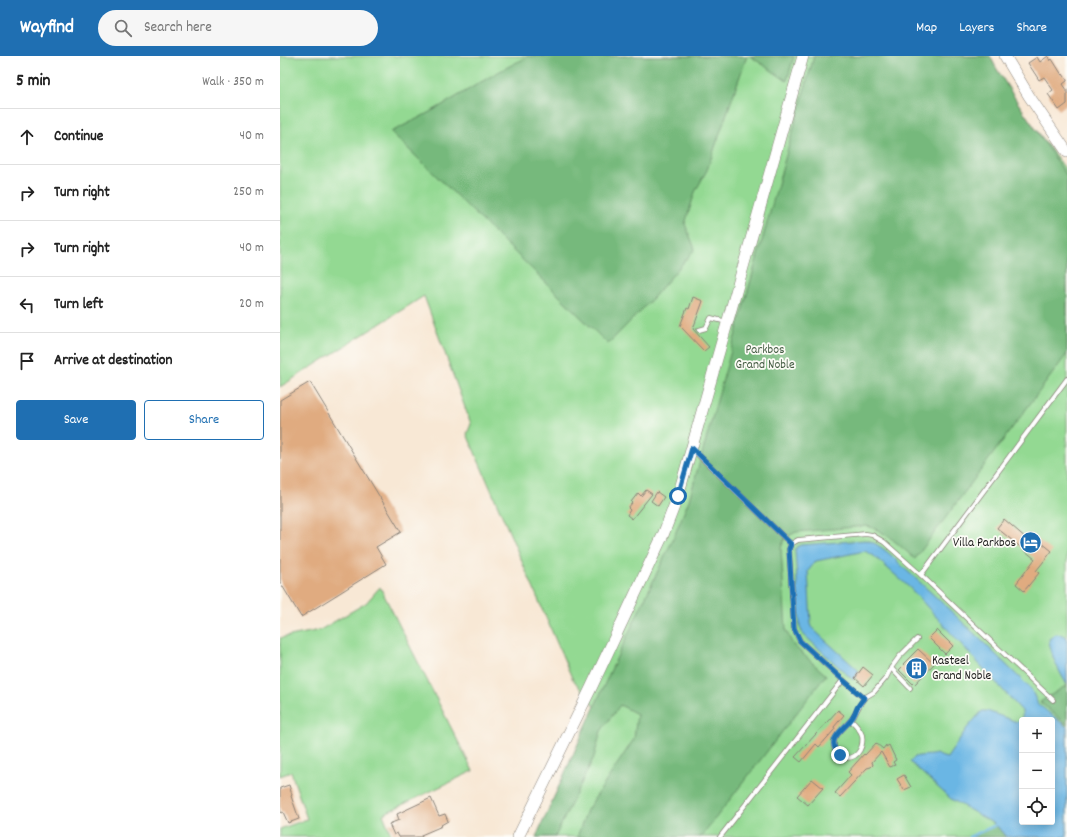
<!DOCTYPE html>
<html lang="en">
<head>
<meta charset="utf-8">
<style>
  :root { --surface:#fff; --page:#f6f6f6; --text:#222; --muted:#767676; --line:#e0e0e0; --accent:#1f6fb2 }
  body { margin:0; font-family:Dekko,sans-serif; background:var(--page); color:var(--text) }
  .controls { position:absolute; right:12px; bottom:12px; display:grid; overflow:hidden; border-radius:4px; box-shadow:0 2px 10px #0003 }
  .controls button { width:36px; height:36px; display:grid; place-items:center; padding:0; border:0; border-bottom:1px solid var(--line); background:var(--surface); color:var(--text); font:20px sans-serif }
  .stop { position:absolute; width:12px; height:12px; margin:-9px; border:3px solid #1f6fb2; border-radius:50%; background:#fff }
  .stop.end { background:#1f6fb2; border-color:#fff; box-shadow:0 1px 4px #0008 }
  .list { margin:0; padding:0; list-style:none }
  h2 { display:flex; justify-content:space-between; align-items:center; height:52px; margin:0; padding:0 16px; font-size:17px }
  h2 small { font-size:13px; font-weight:400; color:var(--muted) }
  .list li { display:grid; grid-template-columns:26px 1fr auto; gap:12px; align-items:center; box-sizing:border-box; height:56px; padding:0 16px; border-top:1px solid var(--line) }
  .list b { display:block; font-size:15px; white-space:nowrap }
  .list em { font-size:13px; font-style:normal; color:var(--muted) }
  .actions { display:flex; gap:8px; padding:12px 16px }
  .actions a { flex:1; padding:9px 0; border:1px solid var(--accent); border-radius:4px; text-align:center; font-size:14px; color:var(--accent) }
  .actions .main { background:var(--accent); color:#fff }
  .icon { flex:none; width:22px; height:22px; fill:none; stroke:currentColor; stroke-width:2; stroke-linecap:round; stroke-linejoin:round }
  .map { position:relative; flex:none; width:787px; height:781px; overflow:hidden }
  header { display:flex; align-items:center; gap:24px; box-sizing:border-box; height:56px; padding:0 20px; background:var(--accent); color:#fff }
  header strong { font-size:19px }
  nav { display:flex; gap:22px; margin-inline-start:auto; font-size:14px }
  .search { width:280px; height:36px; background:var(--page); display:flex; align-items:center; gap:10px; box-sizing:border-box; padding:0 14px; border-radius:22px; color:var(--muted); font-size:15px }
  main { display:flex }
  aside { flex:1; background:var(--surface) }
  .map>svg:first-child { display:block }
</style>
</head>
<body>
<header>
<strong>Wayfind</strong>
<div class="search"><svg class="icon" aria-label="search" viewBox="0 0 24 24"><circle cx="10" cy="10" r="6"/><path d="M15 15l6 6"/></svg>Search here</div>
<nav><a>Map</a><a>Layers</a><a>Share</a></nav>
</header>
<main>
<aside>
<h2>5 min<small>Walk · 350 m</small></h2>
<ul class="list">
<li><svg class="icon" aria-label="ahead" viewBox="0 0 24 24"><path d="M12 20V5M6 11l6-6 6 6"/></svg><div><b>Continue</b></div><em>40 m</em></li>
<li><svg class="icon" aria-label="right" viewBox="0 0 24 24"><path d="M7 20v-9h11M14 6l5 5-5 5"/></svg><div><b>Turn right</b></div><em>250 m</em></li>
<li><svg class="icon" aria-label="right" viewBox="0 0 24 24"><path d="M7 20v-9h11M14 6l5 5-5 5"/></svg><div><b>Turn right</b></div><em>40 m</em></li>
<li><svg class="icon" aria-label="left" viewBox="0 0 24 24"><path d="M17 20v-9H6M10 6l-5 5 5 5"/></svg><div><b>Turn left</b></div><em>20 m</em></li>
<li><svg class="icon" aria-label="arrive" viewBox="0 0 24 24"><path d="M6 21V4h12l-3 4 3 4H6"/></svg><div><b>Arrive at destination</b></div></li>
</ul>
<div class="actions"><a class="main">Save</a><a>Share</a></div>
</aside>
<div class="map">
<svg width="787" height="781" viewBox="0 0 787 781">
  <rect width="100%" height="100%" fill="#fdfcf7"/>
  <filter id="ink" filterUnits="userSpaceOnUse"><feTurbulence type="fractalNoise" baseFrequency=".025" numOctaves="2"/><feDisplacementMap in="SourceGraphic" scale="8" xChannelSelector="R" yChannelSelector="G"/><feConvolveMatrix kernelMatrix="1 2 1 2 8 2 1 2 1" color-interpolation-filters="sRGB"/></filter>
  <filter id="wash" filterUnits="userSpaceOnUse"><feTurbulence type="fractalNoise" baseFrequency=".012" numOctaves="4" result="noise"/><feDisplacementMap in="SourceGraphic" scale="16" xChannelSelector="R" yChannelSelector="G"/><feGaussianBlur stdDeviation="0.9" result="paint"/><feColorMatrix in="noise" values="0 0 0 0 0 0 0 0 0 0 0 0 0 0 0 0 0 1.4 0 .05"/><feComposite in="paint" operator="in"/></filter>
  <g filter="url(#wash)">
    <rect width="100%" height="100%" fill="#f8e8d5"/>
    <!-- green -->
    <g fill="#93d992" stroke="#587a57" fill-rule="evenodd">
      <path d="M0,0h710c20,41 50,78 77,115v666h-531l59,-130 -23,-29 -105,-244 4,-10 -47,-128 -144,91zM742,664h30v102h-30z"/>
      <polygon points="100,531 193,715 103,758 112,781 0,781 0,773 27,763 11,716 0,720 0,582 40,574 86,547"/>
    </g>
    <!-- forest -->
    <g fill="#76b97c" stroke="#496a4c">
      <path d="M247,0h220l-40,114 -12,22 -10,32 10,25 -43,50 -44,45 -76,-75 -141,-137c20,-10 40,-20 60,-32 24,-14 48,-30 75,-42z"/>
      <polygon points="470,0 514,0 507,25"/>
      <path d="M534,0h176l5,10 23,37 49,73v178l-152,205c-15,-13 -29,-28 -48,-33l-71,6 -11,6 -4,10 5,82 5,11 3,5 32,29 -125,162h-124l10,-27 47,-71 3,-25 -17,-9 -19,26 -7,26 -39,80h-19l75,-167 62,-131 16,-39z"/>
      <polygon points="787,629 787,669 760,646"/>
      <polygon points="716,769 726,781 688,781"/>
    </g>
    <!-- water -->
    <g fill="#6bb6e4" stroke="#446980" fill-rule="evenodd">
      <path d="M586,484c15,4 28,18 39,29 43,38 84,79 126,120l7,15 29,23v110h-61l-10,-12 -45,-26 -41,-37c2,-1 3,-4 5,-5 4,-2 16,-1 21,-3l7,3 4,1 20,-30 15,-17h5l30,11c5,-2 6,-5 5,-11l-112,-123 -36,-32 -9,-5 -49,10 -8,10 3,53 2,5 46,42 -6,9 -50,-46 -3,-7 -5,-77 1,-2 4,-3zM742,664h30v102h-30z"/>
      <path d="M776,578l8,1 3,3v47c-8,-14 -17,-30 -18,-46z"/>
    </g>
    <g fill="none" stroke-linecap="round" stroke-linejoin="round">
      <!-- stream -->
      <polyline stroke="#6bb6e4" stroke-width="2.5" points="689,781 716,769"/>
    </g>
    <g id="blocks">
      <!-- building -->
      <g fill="#e0ab80">
        <polygon points="768,0 770,5 772,3 782,19 783,18 787,24 787,25 783,28 787,34 787,48 779,54 768,38 773,34 764,21 759,24 748,7 757,1 760,6"/>
        <polygon points="413,241 423,245 413,273 429,291 424,295 400,270 407,252 409,253"/>
        <polygon points="30,326 121,476 96,491 106,508 21,561 0,526 0,344"/>
        <polygon points="366,434 372,438 352,463 347,459 350,454 348,452 352,447 351,446 358,437 361,440"/>
        <polygon points="377,436 384,441 378,450 371,445"/>
        <polygon points="724,463 747,483 751,478 772,495 756,515 759,517 744,535 736,528 755,503 717,472"/>
        <polygon points="657,574 673,590 665,598 649,582"/>
        <polygon points="638,593 654,608 634,629 619,614 624,609 623,608"/>
        <polygon points="583,611 593,619 584,630 575,622"/>
        <polygon points="558,654 564,659 554,671 555,673 539,691 536,688 521,706 515,701"/>
        <polygon points="596,687 603,693 606,689 606,691 609,689 616,704 613,706 615,709 610,711 601,696 592,706 593,709 591,711 587,712 560,741 555,737 571,719 568,716 584,698 585,699"/>
        <polygon points="624,719 631,731 624,734 617,723"/>
        <polygon points="532,723 543,732 528,749 517,740"/>
        <polygon points="9,729 12,739 11,740 19,763 8,767 3,756 1,757 0,753 0,732"/>
        <polygon points="151,742 159,760 165,758 168,765 161,769 162,770 141,779 142,781 119,781 117,777 114,779 109,768 119,764 117,758"/>
      </g>
    </g>
  </g>
  <g filter="url(#ink)">
    <use href="#blocks" fill-opacity="0" stroke="#8a8278" stroke-width="1"/>
    <g fill="none" stroke-linecap="round" stroke-linejoin="round">
      <defs>
        <g id="service">
          <polyline points="419,274 426,272 431,262 447,266"/>
          <polyline points="412,393 511,488 509,493 514,572 518,581 520,585 563,624 584,642 594,636 606,622 611,612 619,601 637,583"/>
          <polyline points="511,488 518,484 586,478 592,479 604,486 641,519 756,628 773,644"/>
          <polyline points="641,519 787,323"/>
          <polyline points="611,612 630,632"/>
          <path d="M571,664c4,4 9,9 11,15 2,10 -3,23 -15,23 -4,0 -8,-3 -10,-6 -12,-13 11,-26 17,-36 3,-6 6,-12 10,-18"/>
          <polyline points="440,781 563,624"/>
        </g>
        <g id="tertiary">
          <polyline points="725,0 749,40 787,96"/>
          <polyline points="238,781 311,632 383,479 398,440 523,0"/>
        </g>
      </defs>
      <!-- service casing -->
      <use href="#service" stroke="#8a8278" stroke-width="5.5"/>
      <!-- tertiary casing -->
      <use href="#tertiary" stroke="#8a8278" stroke-width="12"/>
      <!-- service -->
      <use href="#service" stroke="#fff" stroke-width="4"/>
      <!-- tertiary -->
      <use href="#tertiary" stroke="#fff" stroke-width="11"/>
    </g>
  </g>
  <g fill="none" stroke-linecap="round" stroke-linejoin="round" filter="url(#ink)">
    <!-- route -->
    <path stroke="#1f6fb2" stroke-width="5" d="M398,440l14,-48 99,96 -2,5 5,79 6,13 43,39 21,18c-2,3 -5,6 -7,10 -1,3 -2,6 -4,9 -8,13 -30,22 -13,38"/>
  </g>
  <!-- icons -->
  <defs>
    <symbol id="hotel-disc" viewBox="-11 -11 22 22"><circle r="9.5" fill="#1f6fb2" stroke="#fdfcf7"/><path d="M-6-4.5h1.5V1H6V5H4.5V3h-9V5H-6ZM-4 0a1.8 1.8 0 1 1 3.6 0ZM.5 0V-2.5h3Q6-2.5 6 0Z" fill="#fff"/></symbol>
    <symbol id="building-disc" viewBox="-11 -11 22 22"><circle r="9.5" fill="#1f6fb2" stroke="#fdfcf7"/><path d="M-4-6H4V6H1V3H-1V6H-4ZM-2.5-4.3h1.7v1.8h-1.7ZM.8-4.3h1.7v1.8H.8ZM-2.5-1h1.7V.8h-1.7ZM.8-1h1.7V.8H.8Z" fill="#fff"/></symbol>
  </defs>
  <g fill-rule="evenodd">
    <use href="#hotel-disc" x="738" y="474" width="25" height="25"/>
    <use href="#building-disc" x="624" y="600" width="25" height="25"/>
  </g>
  <g text-anchor="middle" dominant-baseline="central" stroke-width="3.5" stroke-linejoin="round" paint-order="stroke">
    <!-- park labels -->
    <g font-size="13" fill="#465e45" stroke="#fdfcf7">
      <text x="485" y="294">Parkbos<tspan x="485" dy="15">Grand Noble</tspan></text>
    </g>
    <!-- poi labels -->
    <g font-size="13" fill="#1c1c1c" stroke="#fdfcf7" text-anchor="end">
      <text x="736" y="487">Villa Parkbos</text>
      <text x="652" y="605" text-anchor="start">Kasteel<tspan x="652" dy="15">Grand Noble</tspan></text>
    </g>
  </g>
</svg>
<div class="controls">
<button>+</button>
<button>−</button>
<button><svg class="icon" aria-label="locate" viewBox="0 0 24 24"><circle cx="12" cy="12" r="6"/><path d="M12 2v4M12 18v4M2 12h4M18 12h4"/></svg></button>
</div>
<div class="stop" style="left:398px;top:440px"></div>
<div class="stop end" style="left:560px;top:699px"></div>
</div>
</main>
</body>
</html>
